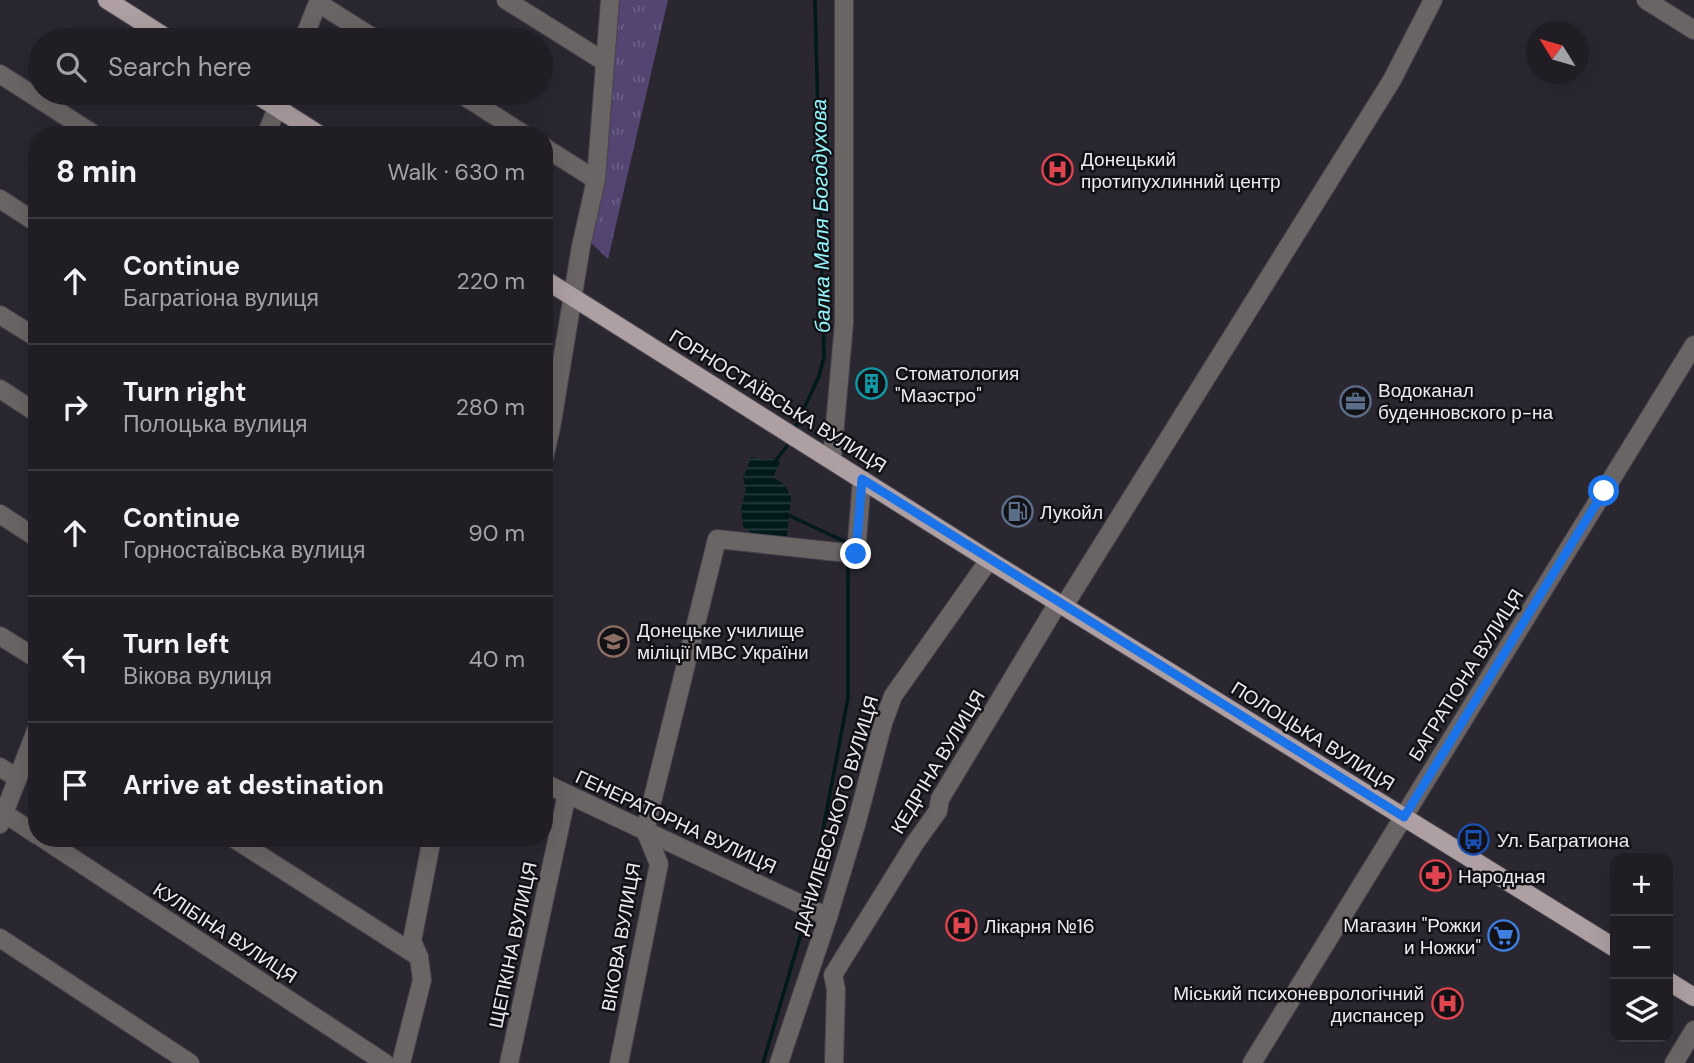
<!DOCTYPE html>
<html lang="en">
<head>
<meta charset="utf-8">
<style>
  :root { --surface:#201d25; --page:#28262d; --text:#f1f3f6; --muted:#a2a2a7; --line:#3d3b42 }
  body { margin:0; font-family:"DM Sans",sans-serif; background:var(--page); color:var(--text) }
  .controls { position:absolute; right:21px; bottom:21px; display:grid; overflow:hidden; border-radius:14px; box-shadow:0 7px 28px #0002 }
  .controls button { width:63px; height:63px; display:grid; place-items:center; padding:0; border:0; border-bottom:2px solid var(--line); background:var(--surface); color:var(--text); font:35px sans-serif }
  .compass { position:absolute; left:1526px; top:21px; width:63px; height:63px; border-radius:50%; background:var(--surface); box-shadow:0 7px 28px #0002; rotate:307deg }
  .stop { position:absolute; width:21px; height:21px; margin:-16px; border:5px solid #1a73e8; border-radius:50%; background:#fff }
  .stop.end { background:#1a73e8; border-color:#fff; box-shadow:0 2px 7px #0008 }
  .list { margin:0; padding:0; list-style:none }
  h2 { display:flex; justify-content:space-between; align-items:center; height:91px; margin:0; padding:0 28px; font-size:30px }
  h2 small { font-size:23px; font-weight:400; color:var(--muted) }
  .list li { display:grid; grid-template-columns:46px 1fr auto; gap:21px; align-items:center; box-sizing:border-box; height:126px; padding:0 28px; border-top:2px solid var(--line) }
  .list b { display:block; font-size:26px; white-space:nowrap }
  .list p { margin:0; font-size:23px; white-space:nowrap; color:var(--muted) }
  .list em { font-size:23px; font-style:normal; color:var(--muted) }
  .icon { flex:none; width:38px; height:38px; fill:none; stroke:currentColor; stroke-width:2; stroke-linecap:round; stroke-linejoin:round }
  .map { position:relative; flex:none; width:1694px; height:1063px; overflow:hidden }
  .search { position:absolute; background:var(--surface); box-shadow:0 7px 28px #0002; left:28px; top:28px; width:525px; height:77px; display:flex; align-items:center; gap:18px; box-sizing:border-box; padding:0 24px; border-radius:38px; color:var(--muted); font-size:26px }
  .panel { position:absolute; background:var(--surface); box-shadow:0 7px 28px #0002; left:28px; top:126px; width:525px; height:721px; border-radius:28px }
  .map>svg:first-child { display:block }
</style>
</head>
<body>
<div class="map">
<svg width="1694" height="1063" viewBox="0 0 1694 1063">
  <defs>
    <pattern id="grass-tufts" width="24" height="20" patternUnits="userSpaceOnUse" patternTransform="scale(1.75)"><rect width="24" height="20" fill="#534471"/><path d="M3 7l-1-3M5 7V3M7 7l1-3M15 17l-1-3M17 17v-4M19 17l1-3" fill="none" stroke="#6c5f86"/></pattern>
    <pattern id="water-rules" width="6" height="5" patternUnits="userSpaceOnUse" patternTransform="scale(1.75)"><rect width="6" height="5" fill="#00191b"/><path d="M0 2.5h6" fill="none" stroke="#263b3d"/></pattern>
  </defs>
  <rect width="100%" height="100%" fill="#2a2731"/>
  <!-- grass -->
  <polygon fill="url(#grass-tufts)" points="614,0 668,0 608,259 589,241"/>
  <!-- water -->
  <polygon fill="url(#water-rules)" points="751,457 764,460 777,458 780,463 773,477 785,485 791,497 787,536 759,538 743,527 741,509 746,489 743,479"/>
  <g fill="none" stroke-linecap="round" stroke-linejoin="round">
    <!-- stream -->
    <g stroke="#00191b" stroke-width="3.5">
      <polyline points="796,426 819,376 824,357 815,0"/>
      <polyline points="776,460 787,446"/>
      <polyline points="786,514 848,543"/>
      <polyline points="810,898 848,698 848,563"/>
      <polyline points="763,1063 806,917"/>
    </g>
    <defs>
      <g id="minor">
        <polyline points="506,0 605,62"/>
        <polyline points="1646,0 1694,30"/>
        <polyline points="318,3 377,40"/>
        <polyline points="303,40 319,0"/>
        <polyline points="0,74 95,135"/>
        <polyline points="459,93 525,135"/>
        <polyline points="266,135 283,93"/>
        <polyline points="544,147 596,180"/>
        <polyline points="0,199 37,223"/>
        <polyline points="0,315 37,338"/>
        <polyline points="0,389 37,413"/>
        <polyline points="544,458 551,428 581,246 596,180 610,0"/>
        <polyline points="832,459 844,323 844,0"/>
        <polyline points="0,514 37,538"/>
        <polyline points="1064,606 1392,80 1433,0"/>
        <polyline points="0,636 37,659"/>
        <polyline points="0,767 17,778"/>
        <polyline points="544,783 828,917"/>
        <polyline points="4,813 37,835"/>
        <polyline points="0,824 37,728"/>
        <polyline points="42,838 385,1063"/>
        <polyline points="233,838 419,957"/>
        <polyline points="0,938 190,1063"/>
        <polyline points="401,1063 422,980 419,957 412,941 432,838"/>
        <polyline points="509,1063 567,794"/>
        <polyline points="619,1063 659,864 645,830 717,539 856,554 862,479"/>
        <polyline points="779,1063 828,917 856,825 883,723 893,696 989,560"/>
        <polyline points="834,1063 836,989 833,975 915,843 938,811 940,799 1058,603"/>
        <polyline points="1252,1063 1694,345"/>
        <polyline points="1674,1063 1694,1030"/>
      </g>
      <g id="major">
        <polyline points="107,0 170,40"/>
        <polyline points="254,93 320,135"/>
        <polyline points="544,279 989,560 1615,948"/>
        <polyline points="1668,981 1694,997"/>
      </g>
    </defs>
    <!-- minor casing -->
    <use href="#minor" stroke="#45424c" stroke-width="20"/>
    <!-- major casing -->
    <use href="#major" stroke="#45424c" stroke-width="20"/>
    <!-- minor -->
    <use href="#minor" stroke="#6b6465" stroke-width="18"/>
    <!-- major -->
    <use href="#major" stroke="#ad9fa2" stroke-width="18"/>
  </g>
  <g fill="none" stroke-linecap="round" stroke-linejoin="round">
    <!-- route -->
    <polyline stroke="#1a73e8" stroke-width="9" points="856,554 862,479 1404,817 1604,491"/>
  </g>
  <!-- icons -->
  <defs>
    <symbol id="hospital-ring" viewBox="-11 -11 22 22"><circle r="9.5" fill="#121115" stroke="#e0444e" stroke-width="1.5"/><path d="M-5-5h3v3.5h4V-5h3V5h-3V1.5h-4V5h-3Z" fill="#e0444e"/></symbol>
    <symbol id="building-ring" viewBox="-11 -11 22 22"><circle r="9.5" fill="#121115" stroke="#0f9aa8" stroke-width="1.5"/><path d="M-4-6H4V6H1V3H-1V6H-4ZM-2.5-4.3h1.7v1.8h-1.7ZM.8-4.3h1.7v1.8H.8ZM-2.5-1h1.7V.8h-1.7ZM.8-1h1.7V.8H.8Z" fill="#0f9aa8"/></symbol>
    <symbol id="office-ring" viewBox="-11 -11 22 22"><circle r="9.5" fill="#121115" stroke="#5c6f8a" stroke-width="1.5"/><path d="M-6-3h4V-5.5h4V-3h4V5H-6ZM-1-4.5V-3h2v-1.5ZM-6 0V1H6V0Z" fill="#5c6f8a"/></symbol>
    <symbol id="fuel-ring" viewBox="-11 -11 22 22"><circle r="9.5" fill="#121115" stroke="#5c6f8a" stroke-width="1.5"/><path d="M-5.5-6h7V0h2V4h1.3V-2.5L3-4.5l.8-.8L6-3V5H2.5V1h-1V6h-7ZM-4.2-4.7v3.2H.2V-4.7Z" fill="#5c6f8a"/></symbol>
    <symbol id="university-ring" viewBox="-11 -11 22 22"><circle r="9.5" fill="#121115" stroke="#8d6e63" stroke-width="1.5"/><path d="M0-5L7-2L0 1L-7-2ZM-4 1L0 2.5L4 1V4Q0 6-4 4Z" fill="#8d6e63"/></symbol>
    <symbol id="bus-ring" viewBox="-11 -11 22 22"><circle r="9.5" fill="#121115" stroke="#1a4fb4" stroke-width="1.5"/><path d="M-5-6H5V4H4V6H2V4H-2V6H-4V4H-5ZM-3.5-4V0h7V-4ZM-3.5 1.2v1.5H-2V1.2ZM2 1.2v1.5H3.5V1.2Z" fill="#1a4fb4"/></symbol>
    <symbol id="pharmacy-ring" viewBox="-11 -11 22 22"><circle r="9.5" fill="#121115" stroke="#e0444e" stroke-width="1.5"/><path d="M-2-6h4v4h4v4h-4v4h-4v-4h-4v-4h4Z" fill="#e0444e"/></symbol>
    <symbol id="supermarket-ring" viewBox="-11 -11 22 22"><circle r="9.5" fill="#121115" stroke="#3f7fe0" stroke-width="1.5"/><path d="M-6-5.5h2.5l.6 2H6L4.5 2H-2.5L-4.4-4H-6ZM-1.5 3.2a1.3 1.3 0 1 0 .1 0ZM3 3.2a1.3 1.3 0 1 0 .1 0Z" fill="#3f7fe0"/></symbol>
  </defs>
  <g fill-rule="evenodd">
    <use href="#hospital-ring" x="1040" y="152" width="35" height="35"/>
    <use href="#building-ring" x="854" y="366" width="35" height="35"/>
    <use href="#office-ring" x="1338" y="384" width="35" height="35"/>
    <use href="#fuel-ring" x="1000" y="494" width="35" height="35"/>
    <use href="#university-ring" x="596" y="624" width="35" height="35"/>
    <use href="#bus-ring" x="1456" y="822" width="35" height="35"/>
    <use href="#pharmacy-ring" x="1418" y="858" width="35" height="35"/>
    <use href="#hospital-ring" x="944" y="908" width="35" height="35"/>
    <use href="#supermarket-ring" x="1486" y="918" width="35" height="35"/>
    <use href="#hospital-ring" x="1430" y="986" width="35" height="35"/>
  </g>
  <g text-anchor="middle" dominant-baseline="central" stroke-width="5" stroke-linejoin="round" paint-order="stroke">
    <!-- poi labels -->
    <g font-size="19" fill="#edebf2" stroke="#121115" text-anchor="start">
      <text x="1081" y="159">Донецький<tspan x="1081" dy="22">протипухлинний центр</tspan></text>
      <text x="895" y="373">Стоматология<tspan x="895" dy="22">"Маэстро"</tspan></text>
      <text x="1378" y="390">Водоканал<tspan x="1378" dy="22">буденновского р-на</tspan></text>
      <text x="1040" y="512">Лукойл</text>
      <text x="637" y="630">Донецьке училище<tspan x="637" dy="22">міліції МВС України</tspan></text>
      <text x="1497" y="840">Ул. Багратиона</text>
      <text x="1458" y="876">Народная</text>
      <text x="1481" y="925" text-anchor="end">Магазин "Рожки<tspan x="1481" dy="22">и Ножки"</tspan></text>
      <text x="984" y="926">Лікарня №16</text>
      <text x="1424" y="993" text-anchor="end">Міський психоневрологічний<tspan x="1424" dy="22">диспансер</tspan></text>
    </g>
    <!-- street labels -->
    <g font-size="19" fill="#edebf2" stroke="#121115">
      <text transform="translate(778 401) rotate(32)">ГОРНОСТАЇВСЬКА ВУЛИЦЯ</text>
      <text transform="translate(1466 675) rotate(-58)">БАГРАТІОНА ВУЛИЦЯ</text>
      <text transform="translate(1313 736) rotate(32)">ПОЛОЦЬКА ВУЛИЦЯ</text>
      <text transform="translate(938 762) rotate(-59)">КЕДРІНА ВУЛИЦЯ</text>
      <text transform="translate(836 815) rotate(-73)">ДАНИЛЕВСЬКОГО ВУЛИЦЯ</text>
      <text transform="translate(676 822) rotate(25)">ГЕНЕРАТОРНА ВУЛИЦЯ</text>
      <text transform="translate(225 933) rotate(33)">КУЛІБІНА ВУЛИЦЯ</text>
      <text transform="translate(621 937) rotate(-80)">ВІКОВА ВУЛИЦЯ</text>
      <text transform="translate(513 945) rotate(-78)">ЩЕПКІНА ВУЛИЦЯ</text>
    </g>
    <!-- water labels -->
    <g font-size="21" font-style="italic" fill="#93f5fc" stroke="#121115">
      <text transform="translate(821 216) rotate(-91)">балка Маля Богодухова</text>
    </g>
  </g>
</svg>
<div class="controls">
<button>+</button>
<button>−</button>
<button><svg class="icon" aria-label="layers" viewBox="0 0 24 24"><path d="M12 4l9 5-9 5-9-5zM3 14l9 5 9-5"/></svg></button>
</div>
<svg class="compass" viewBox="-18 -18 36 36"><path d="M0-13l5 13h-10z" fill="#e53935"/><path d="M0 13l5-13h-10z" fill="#a2a2a7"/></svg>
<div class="stop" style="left:1604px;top:491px"></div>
<div class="stop end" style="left:856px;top:554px"></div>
<div class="search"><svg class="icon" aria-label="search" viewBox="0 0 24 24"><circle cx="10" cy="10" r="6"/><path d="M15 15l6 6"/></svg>Search here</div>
<section class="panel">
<h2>8 min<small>Walk · 630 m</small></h2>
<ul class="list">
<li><svg class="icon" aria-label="ahead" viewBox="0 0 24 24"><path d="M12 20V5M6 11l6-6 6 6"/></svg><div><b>Continue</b><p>Багратіона вулиця</p></div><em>220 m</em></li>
<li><svg class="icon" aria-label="right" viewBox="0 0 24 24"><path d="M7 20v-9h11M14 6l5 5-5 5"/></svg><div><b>Turn right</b><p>Полоцька вулиця</p></div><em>280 m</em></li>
<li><svg class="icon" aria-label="ahead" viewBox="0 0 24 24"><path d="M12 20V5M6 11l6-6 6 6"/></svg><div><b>Continue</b><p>Горностаївська вулиця</p></div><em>90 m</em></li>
<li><svg class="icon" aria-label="left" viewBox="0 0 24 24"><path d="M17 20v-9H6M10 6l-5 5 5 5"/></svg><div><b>Turn left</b><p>Вікова вулиця</p></div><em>40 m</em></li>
<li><svg class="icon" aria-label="arrive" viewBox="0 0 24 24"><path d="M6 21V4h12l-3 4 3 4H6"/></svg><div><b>Arrive at destination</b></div></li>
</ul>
</section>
</div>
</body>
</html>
